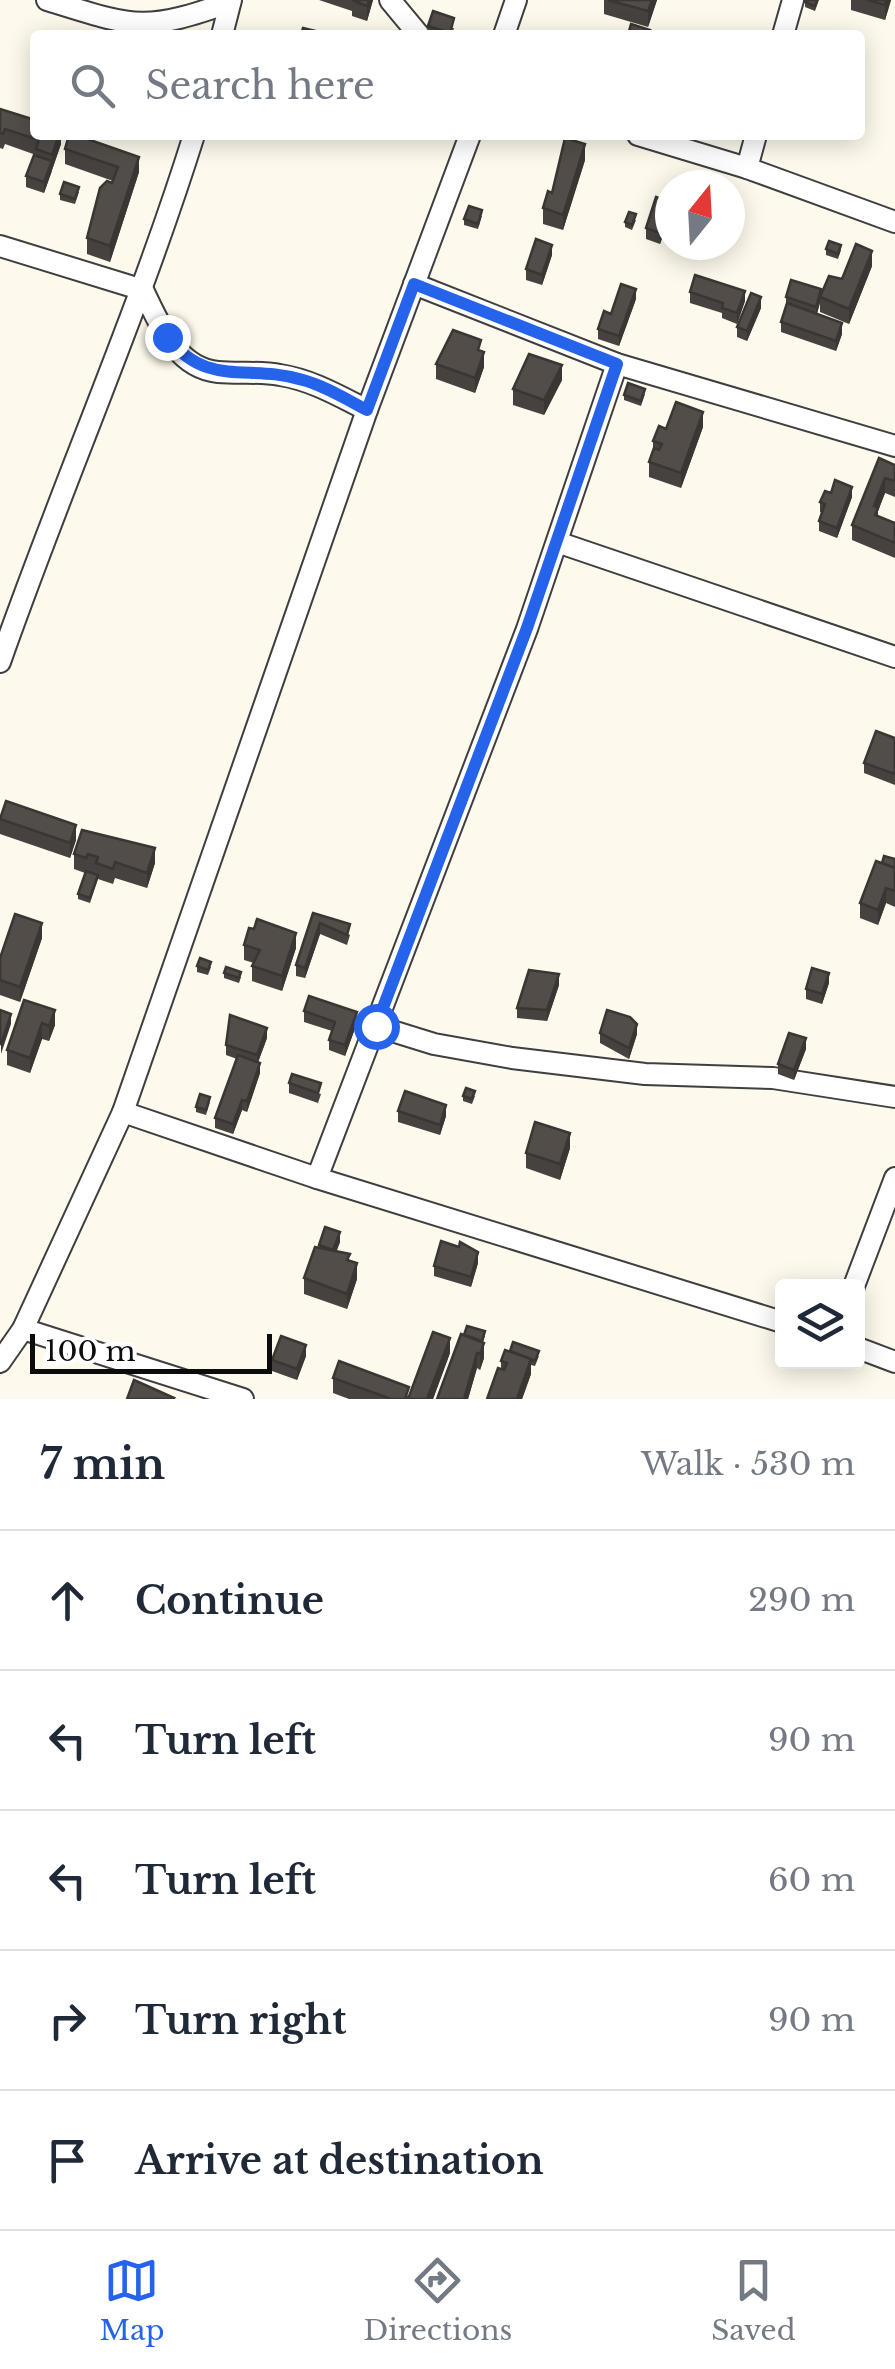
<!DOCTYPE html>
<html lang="en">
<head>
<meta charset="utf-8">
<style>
  :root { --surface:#fff; --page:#f6f6f7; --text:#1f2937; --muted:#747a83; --line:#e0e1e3; --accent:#2563eb }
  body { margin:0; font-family:"Libre Baskerville",serif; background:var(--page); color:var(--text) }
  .controls { position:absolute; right:30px; bottom:30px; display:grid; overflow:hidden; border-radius:10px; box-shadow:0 5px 25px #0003 }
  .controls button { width:90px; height:90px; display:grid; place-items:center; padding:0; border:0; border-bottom:2px solid var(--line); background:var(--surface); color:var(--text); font:50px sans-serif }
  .compass { position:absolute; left:655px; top:170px; width:90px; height:90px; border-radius:50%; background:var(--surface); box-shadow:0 5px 25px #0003; rotate:18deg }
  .scale { position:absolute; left:30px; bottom:25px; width:242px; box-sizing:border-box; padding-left:10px; border:5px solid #0c0c0c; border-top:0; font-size:28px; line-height:35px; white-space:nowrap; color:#0c0c0c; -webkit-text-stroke:8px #fff; paint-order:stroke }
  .stop { position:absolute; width:30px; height:30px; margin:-22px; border:8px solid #2563eb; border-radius:50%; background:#fff }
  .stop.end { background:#2563eb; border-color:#fff; box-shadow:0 2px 10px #0008 }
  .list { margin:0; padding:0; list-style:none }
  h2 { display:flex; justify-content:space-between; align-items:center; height:130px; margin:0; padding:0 40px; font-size:42px }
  h2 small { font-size:32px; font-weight:400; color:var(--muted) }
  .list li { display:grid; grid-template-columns:65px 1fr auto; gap:30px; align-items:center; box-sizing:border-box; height:140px; padding:0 40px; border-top:2px solid var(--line) }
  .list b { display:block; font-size:38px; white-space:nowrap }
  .list em { font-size:32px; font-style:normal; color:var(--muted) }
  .icon { flex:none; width:55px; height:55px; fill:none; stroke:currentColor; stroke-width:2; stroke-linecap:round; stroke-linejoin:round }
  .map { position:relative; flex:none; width:895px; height:1399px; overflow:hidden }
  .search { position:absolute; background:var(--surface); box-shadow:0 5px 25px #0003; left:30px; right:30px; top:30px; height:110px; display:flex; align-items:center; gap:25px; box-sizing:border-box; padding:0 35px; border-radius:10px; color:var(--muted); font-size:38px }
  .sheet { height:830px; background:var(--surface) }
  nav { display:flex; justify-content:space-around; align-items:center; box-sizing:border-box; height:140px; border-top:2px solid var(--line); background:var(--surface); font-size:28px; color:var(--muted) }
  nav a { display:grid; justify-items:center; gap:5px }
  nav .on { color:var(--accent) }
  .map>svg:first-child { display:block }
</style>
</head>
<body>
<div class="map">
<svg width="895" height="1399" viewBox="0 0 895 1399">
  <rect width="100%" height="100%" fill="#fdf9ec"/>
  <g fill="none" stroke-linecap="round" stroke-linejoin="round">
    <defs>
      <g id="street">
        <path d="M47,0c87,27 96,33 183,2"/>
        <polyline points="390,0 419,35"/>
        <polyline points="222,35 231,0"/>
        <polyline points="504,35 516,0"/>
        <polyline points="783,35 793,0"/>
        <polyline points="638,135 747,168 895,222"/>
        <polyline points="747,168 756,135"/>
        <path d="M0,246l143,44c16,33 33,78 75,82 21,2 42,-1 62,3 32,5 59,21 87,35"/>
        <polyline points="414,284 617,364 895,446"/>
        <polyline points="557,542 895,657"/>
        <path d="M0,662c62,-177 138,-348 194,-527"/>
        <polyline points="376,1026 434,1044 512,1058 645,1074 773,1078 895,1097"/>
        <polyline points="123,1112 317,1178 782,1322"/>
        <polyline points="317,1178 527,629 617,364"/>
        <polyline points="854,1286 895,1178"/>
        <polyline points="23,1329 243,1399"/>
        <polyline points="858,1348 895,1362"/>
        <polyline points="0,1362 23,1329 123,1112 367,410 470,135"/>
      </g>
    </defs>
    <!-- street casing -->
    <use href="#street" stroke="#3f3f3f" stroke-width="24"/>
    <!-- street -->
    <use href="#street" stroke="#fff" stroke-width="20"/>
  </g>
  <!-- wall -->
  <g fill="#47423f">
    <polygon points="319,0 373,0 367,21 352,16 352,11"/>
    <polygon points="604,0 657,0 648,27 604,14"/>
    <polygon points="805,0 819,0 815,11 805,7"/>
    <polygon points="851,0 891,0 885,20 851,10"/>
    <polygon points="428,26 454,28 452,35 428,35"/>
    <polygon points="0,109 61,135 61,144 44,193 26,187 26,176 36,155 5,144 3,149 0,148"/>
    <polygon points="65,149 139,172 110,262 87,254 87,238 113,181 65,164"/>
    <polygon points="585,160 563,230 543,224 543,208 552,193"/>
    <polygon points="79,192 75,204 60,200 60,194"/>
    <polygon points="670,202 670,215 660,244 646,239 646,228"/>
    <polygon points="482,216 478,229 464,225 464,219"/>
    <polygon points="636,220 632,230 625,227 625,222"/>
    <polygon points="826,249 841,250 838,259 826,255"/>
    <polygon points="552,255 542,285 526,280 526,269"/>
    <polygon points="872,266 849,324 820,312 820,303 817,314 842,334 836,351 781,332 781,322 786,307 786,297 821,294 842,279"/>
    <polygon points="690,292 745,301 737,324 722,318 722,313 690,303"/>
    <polygon points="636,299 619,346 598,339 598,329 611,314"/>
    <polygon points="761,308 747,341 737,337 737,327"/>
    <polygon points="481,351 484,367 475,393 436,379 436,364"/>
    <polygon points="562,380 544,415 513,405 513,389"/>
    <polygon points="645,394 641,406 624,400 624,395"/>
    <polygon points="703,427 681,488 649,477 649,462 653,451 653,441 666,429"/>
    <polygon points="895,465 895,497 885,493 878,511 878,516 895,523 895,558 852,540 852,525"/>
    <polygon points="852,497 837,538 819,531 819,521 822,513 820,512 820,502"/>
    <polygon points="895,738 895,785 864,773 864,763"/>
    <polygon points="0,818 76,840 70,858 0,834"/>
    <polygon points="82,830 155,863 147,888 115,878 113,884 98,879 90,903 78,899 78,894 85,873 74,869 74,854"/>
    <polygon points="895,859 895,907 886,903 878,925 860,918 860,903 882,863"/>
    <polygon points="313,913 350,935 347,945 320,934 305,978 296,976 296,965"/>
    <polygon points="42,938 20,1002 0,995 0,958"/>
    <polygon points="244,945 296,948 282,991 252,981 252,966 254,963 244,960"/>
    <polygon points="197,966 211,967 208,975 197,972"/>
    <polygon points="224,973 241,977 239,983 224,978"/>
    <polygon points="829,983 822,1004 806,999 806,989"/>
    <polygon points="559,985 547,1021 517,1018 517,1008"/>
    <polygon points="24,1000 55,1025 49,1041 42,1039 30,1073 7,1065 7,1050"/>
    <polygon points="304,1011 357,1023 345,1056 329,1050 329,1040 332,1031 304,1022"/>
    <polygon points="600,1033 637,1034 629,1059 600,1043"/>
    <polygon points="267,1038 258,1062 260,1073 247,1112 242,1110 233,1134 215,1128 215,1118 237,1059 226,1055 226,1045"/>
    <polygon points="806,1049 794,1080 778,1074 778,1064"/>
    <polygon points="289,1083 321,1094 318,1103 289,1093"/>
    <polygon points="463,1096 475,1096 472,1104 463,1101"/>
    <polygon points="210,1102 206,1115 196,1112 196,1107"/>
    <polygon points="398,1111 446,1116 440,1135 398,1122"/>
    <polygon points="570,1148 560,1180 526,1168 526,1153"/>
    <polygon points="340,1242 336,1251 350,1260 357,1279 347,1309 304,1294 304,1278 319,1245"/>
    <polygon points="478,1263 471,1287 434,1276 434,1266"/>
    <polygon points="464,1335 485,1336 483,1342 484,1358 480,1370 477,1368 468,1399 437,1399"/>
    <polygon points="450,1353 433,1399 349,1399 333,1393 333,1378 409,1396"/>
    <polygon points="306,1356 297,1380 272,1371 272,1360"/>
    <polygon points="539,1356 535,1366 531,1365 531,1374 522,1399 487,1399 501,1369 501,1361"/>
  </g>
  <!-- shaded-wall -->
  <g fill="#3a3633">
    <polygon points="369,0 373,0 367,21 367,6"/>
    <polygon points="652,0 657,0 648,27 648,11"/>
    <polygon points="886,0 891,0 885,20 885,5"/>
    <polygon points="59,135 61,135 61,144 52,170 52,155"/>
    <polygon points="585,144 585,160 563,230 563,215"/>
    <polygon points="139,157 139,172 110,262 110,246"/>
    <polygon points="52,161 52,171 44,193 44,182"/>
    <polygon points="670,204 670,215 660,244 660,233"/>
    <polygon points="552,245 552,255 542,285 542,275"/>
    <polygon points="872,251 872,266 849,324 849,309"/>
    <polygon points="636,289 636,299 619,346 619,336"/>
    <polygon points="821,289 821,298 816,317 816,307"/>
    <polygon points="745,291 745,301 737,324 737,313"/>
    <polygon points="761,297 761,308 747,341 747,331"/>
    <polygon points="842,323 842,334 836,351 836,341"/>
    <polygon points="484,352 484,367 475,393 475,378"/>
    <polygon points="562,365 562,380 544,415 544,400"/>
    <polygon points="703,412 703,427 681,488 681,473"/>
    <polygon points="885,478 885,493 878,511 878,523 874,506"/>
    <polygon points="852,487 852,497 837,538 837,528"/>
    <polygon points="76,825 76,840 70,858 70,843"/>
    <polygon points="155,848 155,863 147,888 147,873"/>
    <polygon points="886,888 886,903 878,925 878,910"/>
    <polygon points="42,923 42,938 20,1002 20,987"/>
    <polygon points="320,923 320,934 305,978 305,968"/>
    <polygon points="296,933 296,948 282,991 282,976"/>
    <polygon points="829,973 829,983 822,1004 822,994"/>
    <polygon points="559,974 559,985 547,1021 547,1010"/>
    <polygon points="55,1010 55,1025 49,1041 49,1026"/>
    <polygon points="357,1012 357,1023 345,1056 345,1045"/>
    <polygon points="11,1014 11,1024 1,1054 1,1044"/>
    <polygon points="42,1023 42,1039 30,1073 30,1058"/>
    <polygon points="637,1024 637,1034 629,1059 629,1048"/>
    <polygon points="267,1028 267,1038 257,1065 257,1055"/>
    <polygon points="806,1038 806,1049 794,1080 794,1070"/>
    <polygon points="260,1063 260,1073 247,1112 247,1101"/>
    <polygon points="242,1100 242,1110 233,1134 233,1124"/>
    <polygon points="446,1105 446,1116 440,1135 440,1125"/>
    <polygon points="570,1133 570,1148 560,1180 560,1164"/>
    <polygon points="340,1232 340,1242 333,1261 333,1250"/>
    <polygon points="478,1252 478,1263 471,1287 471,1277"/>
    <polygon points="357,1263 357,1279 347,1309 347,1294"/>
    <polygon points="450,1338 450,1353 433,1399 427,1399"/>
    <polygon points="484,1343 484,1358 480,1370 480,1354"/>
    <polygon points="306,1345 306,1356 297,1380 297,1369"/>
    <polygon points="477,1353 477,1368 468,1399 464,1399"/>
    <polygon points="531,1359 531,1374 522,1399 517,1399"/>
  </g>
  <!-- building -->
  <g fill="#534d49" stroke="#3a3633" stroke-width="2.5">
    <polygon points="352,0 369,0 367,6"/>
    <polygon points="608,0 652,0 648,11"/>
    <polygon points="805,0 817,0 815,6 805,2"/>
    <polygon points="868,0 886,0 885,5"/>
    <polygon points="433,11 454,18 450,33 428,26"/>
    <polygon points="631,24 650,30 648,35 628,35"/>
    <polygon points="303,28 316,31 314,35 301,35"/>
    <polygon points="0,109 35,120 35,135 59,135 52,155 36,149 39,140 5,129 3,134 0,133"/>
    <polygon points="69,135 76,135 139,157 110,246 87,238 100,188 107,181 112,183 118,167 65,149"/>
    <polygon points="565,138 585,144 563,215 543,208 548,191 552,193"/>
    <polygon points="34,155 52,161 44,182 26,176"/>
    <polygon points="64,182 79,187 75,199 60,194"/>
    <polygon points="656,197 670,202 660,233 646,228"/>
    <polygon points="469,206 482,210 478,224 464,219"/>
    <polygon points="629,212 636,214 632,225 625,222"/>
    <polygon points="536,239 552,245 542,275 526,269"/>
    <polygon points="829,241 841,245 838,254 826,249"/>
    <polygon points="856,244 872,251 849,309 820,297 829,276 842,279"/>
    <polygon points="695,275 745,291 737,313 722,308 723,303 690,292"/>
    <polygon points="791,280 821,289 816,307 786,297"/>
    <polygon points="621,284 636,289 619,336 598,329 604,311 611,314"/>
    <polygon points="751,293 761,297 747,331 737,327"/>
    <polygon points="787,303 842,323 836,341 781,322"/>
    <polygon points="453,330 481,340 478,350 484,352 475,378 436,364"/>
    <polygon points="529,354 562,365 544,400 513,389"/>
    <polygon points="628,383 645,389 641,401 624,395"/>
    <polygon points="676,402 703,412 681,473 649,462 654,448 659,450 662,444 653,441 659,426 666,429"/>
    <polygon points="879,458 895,465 895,481 885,478 874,506 878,508 875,515 895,523 895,543 852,525"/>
    <polygon points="835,480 852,487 837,528 819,521 825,504 820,502 825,491 831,493"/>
    <polygon points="876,731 895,738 895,774 864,763"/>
    <polygon points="6,801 76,825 70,843 0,819"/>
    <polygon points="82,830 155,848 147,873 115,862 113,869 96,863 98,857 88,854 86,858 74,854"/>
    <polygon points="884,856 895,859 895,868 882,863"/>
    <polygon points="876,861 895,868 895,891 886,888 878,910 860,903"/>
    <polygon points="86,871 98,875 90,898 78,894"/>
    <polygon points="313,913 350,924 347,935 320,923 305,968 296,965"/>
    <polygon points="15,914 42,923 20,987 0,980 0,958"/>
    <polygon points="257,919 296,933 282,976 252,966 260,950 244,945 249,928 254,929"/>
    <polygon points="200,958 211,962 208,970 197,966"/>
    <polygon points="226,967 241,972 239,978 224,973"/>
    <polygon points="812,968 829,973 822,994 806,989"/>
    <polygon points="529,970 559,974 547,1010 517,1008"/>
    <polygon points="309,996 357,1012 345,1045 329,1040 335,1022 304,1011"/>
    <polygon points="24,1000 55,1010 49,1026 42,1023 30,1058 7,1050"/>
    <polygon points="0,1010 11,1014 1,1044 0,1043"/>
    <polygon points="607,1010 630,1017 637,1024 629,1048 600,1033"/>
    <polygon points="230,1015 267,1028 257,1055 226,1045"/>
    <polygon points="789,1033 806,1038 794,1070 778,1064"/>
    <polygon points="238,1055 260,1063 247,1101 242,1100 233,1124 215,1118"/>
    <polygon points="292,1074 321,1083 318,1093 289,1083"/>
    <polygon points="466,1088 475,1091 472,1099 463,1096"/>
    <polygon points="405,1091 446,1105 440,1125 398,1111"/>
    <polygon points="200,1094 210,1097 206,1110 196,1107"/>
    <polygon points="535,1122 570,1133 560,1164 526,1153"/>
    <polygon points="325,1227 340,1232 333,1250 319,1245"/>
    <polygon points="441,1241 459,1247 460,1242 478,1252 471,1277 434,1266"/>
    <polygon points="315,1247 350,1254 347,1260 357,1263 347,1294 304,1278"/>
    <polygon points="467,1326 485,1331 482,1341 464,1335"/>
    <polygon points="433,1332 450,1338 427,1399 408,1399"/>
    <polygon points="461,1334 484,1343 480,1354 477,1353 464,1399 437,1399"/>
    <polygon points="281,1336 306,1345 297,1369 272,1360"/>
    <polygon points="513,1342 539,1351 535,1361 510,1351"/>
    <polygon points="505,1350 531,1359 517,1399 487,1399 498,1368 504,1370 507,1363 501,1361"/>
    <polygon points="339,1361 409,1387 405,1399 391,1399 333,1378"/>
    <polygon points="134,1380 174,1398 173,1399 127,1399"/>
  </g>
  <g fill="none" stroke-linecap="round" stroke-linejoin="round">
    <!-- route -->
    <path stroke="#2563eb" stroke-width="12" d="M167,337c41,52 81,26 136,43 22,6 43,19 64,30l47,-126 203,80 -90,264 -151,398"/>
  </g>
</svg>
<div class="controls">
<button><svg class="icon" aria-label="layers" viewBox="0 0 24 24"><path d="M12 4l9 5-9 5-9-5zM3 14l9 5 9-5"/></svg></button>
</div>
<svg class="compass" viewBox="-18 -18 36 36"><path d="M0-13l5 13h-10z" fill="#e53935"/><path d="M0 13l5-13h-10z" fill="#747a83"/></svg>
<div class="scale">100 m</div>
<div class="stop" style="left:376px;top:1026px"></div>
<div class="stop end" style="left:167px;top:337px"></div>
<div class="search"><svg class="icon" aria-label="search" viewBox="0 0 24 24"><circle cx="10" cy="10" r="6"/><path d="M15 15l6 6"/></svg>Search here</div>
</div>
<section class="sheet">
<h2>7 min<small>Walk · 530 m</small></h2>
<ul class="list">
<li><svg class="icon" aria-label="ahead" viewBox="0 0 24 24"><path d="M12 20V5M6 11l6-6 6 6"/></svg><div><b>Continue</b></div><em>290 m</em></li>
<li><svg class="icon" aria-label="left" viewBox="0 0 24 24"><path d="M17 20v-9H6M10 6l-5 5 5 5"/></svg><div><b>Turn left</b></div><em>90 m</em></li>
<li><svg class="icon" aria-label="left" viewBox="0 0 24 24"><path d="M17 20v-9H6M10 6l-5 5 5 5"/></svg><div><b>Turn left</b></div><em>60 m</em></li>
<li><svg class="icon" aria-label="right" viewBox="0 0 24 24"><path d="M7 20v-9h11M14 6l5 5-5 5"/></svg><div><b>Turn right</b></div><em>90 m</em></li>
<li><svg class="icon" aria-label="arrive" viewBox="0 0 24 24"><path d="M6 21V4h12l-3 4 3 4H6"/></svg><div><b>Arrive at destination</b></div></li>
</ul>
</section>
<nav>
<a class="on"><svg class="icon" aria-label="map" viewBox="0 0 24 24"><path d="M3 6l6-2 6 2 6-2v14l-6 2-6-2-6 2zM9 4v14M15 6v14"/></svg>Map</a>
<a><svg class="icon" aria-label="directions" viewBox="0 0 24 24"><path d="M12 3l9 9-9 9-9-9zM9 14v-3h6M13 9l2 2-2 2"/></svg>Directions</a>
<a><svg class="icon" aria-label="saved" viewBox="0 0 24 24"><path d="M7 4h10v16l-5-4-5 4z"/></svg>Saved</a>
</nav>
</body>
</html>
